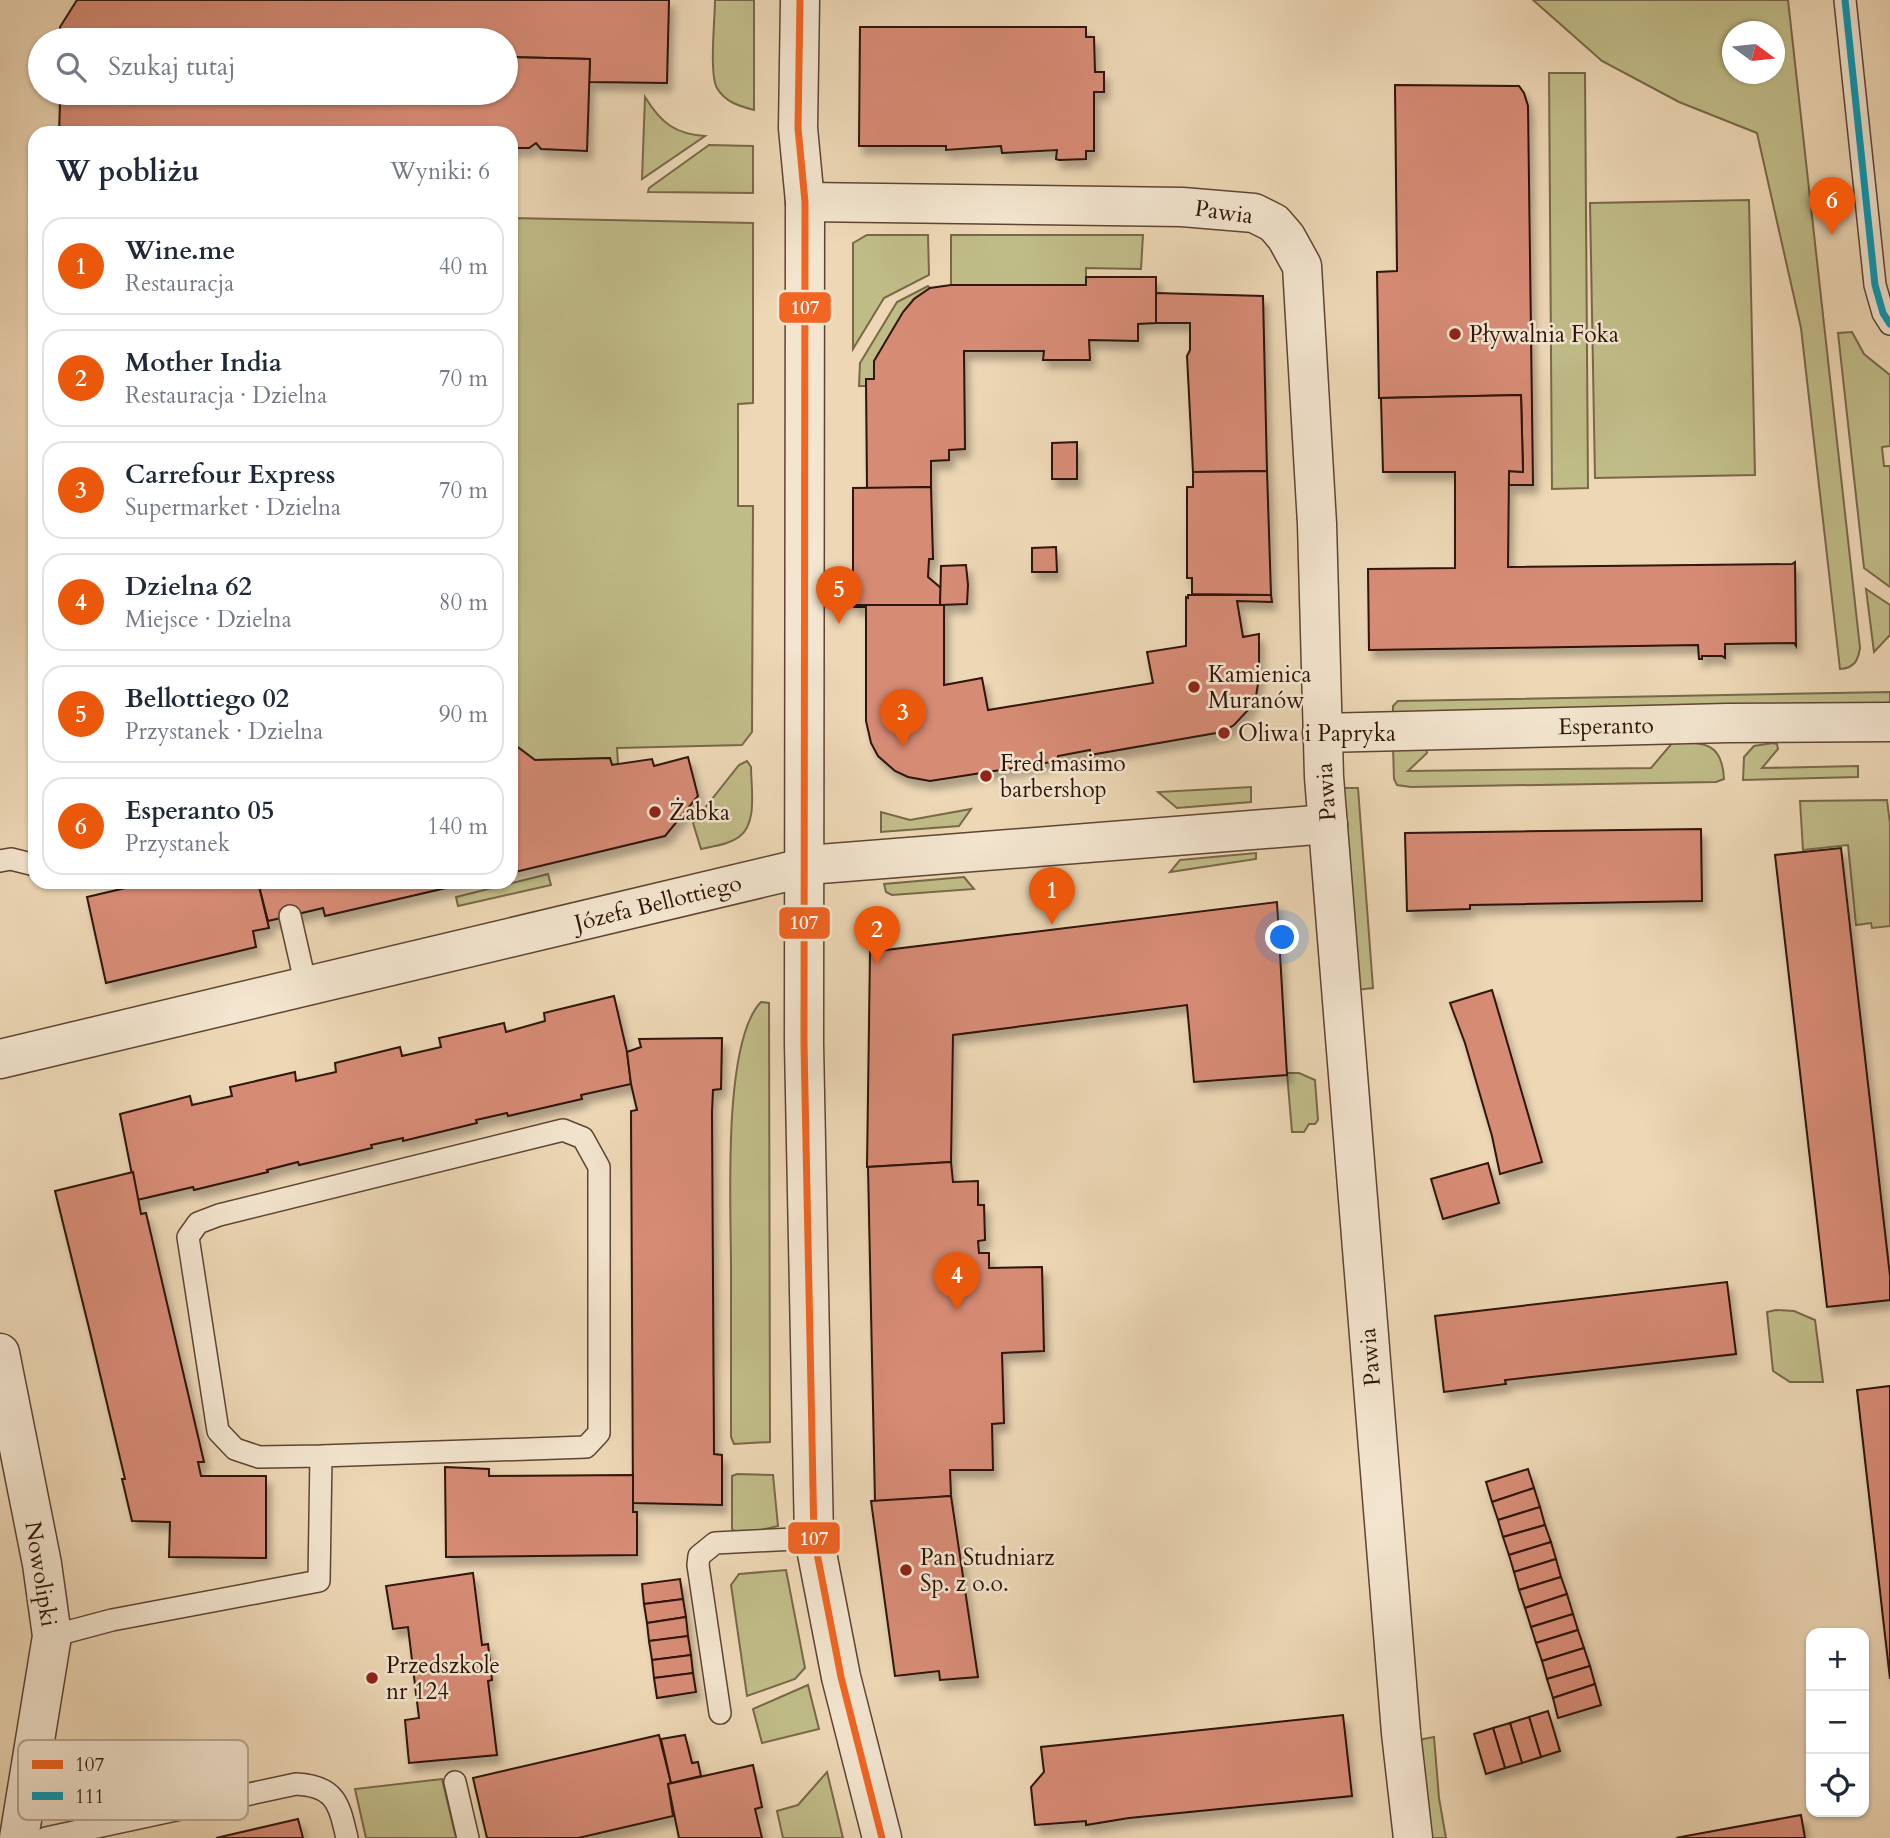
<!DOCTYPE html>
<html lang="pl">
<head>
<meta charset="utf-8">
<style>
  :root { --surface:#fff; --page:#f6f6f7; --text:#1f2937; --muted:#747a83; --line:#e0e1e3; --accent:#ea580c }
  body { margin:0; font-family:Cardo,serif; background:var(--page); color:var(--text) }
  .controls { position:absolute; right:21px; bottom:21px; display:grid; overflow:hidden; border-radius:14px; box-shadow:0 2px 5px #0004 }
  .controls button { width:63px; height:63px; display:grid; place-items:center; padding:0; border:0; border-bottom:2px solid var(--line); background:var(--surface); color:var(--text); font:35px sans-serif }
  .compass { position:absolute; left:1722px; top:21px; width:63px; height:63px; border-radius:50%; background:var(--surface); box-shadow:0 2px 5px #0004; rotate:105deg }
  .you { position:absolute; left:1283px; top:938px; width:24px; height:24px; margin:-18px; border:5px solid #fff; border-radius:50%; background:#1a73e8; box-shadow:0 0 0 10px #1a73e833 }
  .badge { display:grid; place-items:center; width:46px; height:46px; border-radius:50%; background:var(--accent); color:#fff; font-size:23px; font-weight:700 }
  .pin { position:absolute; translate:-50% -58px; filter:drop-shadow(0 2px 4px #0008) }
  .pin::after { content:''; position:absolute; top:37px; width:24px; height:21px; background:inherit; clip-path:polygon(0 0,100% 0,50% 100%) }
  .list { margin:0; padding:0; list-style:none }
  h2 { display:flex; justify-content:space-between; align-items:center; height:91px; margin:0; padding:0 28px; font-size:30px }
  h2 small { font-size:23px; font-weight:400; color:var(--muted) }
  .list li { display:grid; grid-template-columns:46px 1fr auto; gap:21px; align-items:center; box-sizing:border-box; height:98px; margin:0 14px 14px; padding:0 14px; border:2px solid var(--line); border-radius:21px }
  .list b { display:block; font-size:26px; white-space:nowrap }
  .list p { margin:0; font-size:23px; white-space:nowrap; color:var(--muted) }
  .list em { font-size:23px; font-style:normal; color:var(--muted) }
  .icon { flex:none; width:38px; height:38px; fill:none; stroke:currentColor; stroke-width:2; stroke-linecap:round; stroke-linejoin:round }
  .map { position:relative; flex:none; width:1890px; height:1838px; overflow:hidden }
  .search { position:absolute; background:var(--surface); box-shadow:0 2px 5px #0004; left:28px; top:28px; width:490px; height:77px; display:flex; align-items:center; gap:18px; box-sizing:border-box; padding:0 24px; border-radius:38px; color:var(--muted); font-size:26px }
  .panel { position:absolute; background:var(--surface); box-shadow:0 2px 5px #0004; left:28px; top:126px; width:490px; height:763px; border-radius:21px }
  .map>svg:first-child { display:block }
</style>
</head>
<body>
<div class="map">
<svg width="1890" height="1838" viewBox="0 0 1890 1838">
  <defs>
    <filter id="shadow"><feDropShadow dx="4.5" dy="8" stdDeviation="3.5" flood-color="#0004"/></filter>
  </defs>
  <rect width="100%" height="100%" fill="#edd7b5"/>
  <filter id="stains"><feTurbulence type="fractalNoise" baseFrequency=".00286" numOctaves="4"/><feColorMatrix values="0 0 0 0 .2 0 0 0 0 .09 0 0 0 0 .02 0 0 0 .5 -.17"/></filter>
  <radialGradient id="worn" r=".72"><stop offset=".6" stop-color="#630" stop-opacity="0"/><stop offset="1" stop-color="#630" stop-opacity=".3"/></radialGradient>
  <!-- green -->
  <g fill="#c0bc88" stroke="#786848" stroke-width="2" fill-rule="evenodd">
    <path d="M715,0h39v110c-15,-4 -29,-8 -37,-22 -8,-14 -2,-69 -2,-88z"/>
    <path d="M1533,0h255l72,648c-2,13 -6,20 -20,21l-39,-341 -44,-195 -78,-31 -77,-41zM1732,32h42v42h-42z"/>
    <polygon points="1549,73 1585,73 1588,488 1552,489"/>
    <path d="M645,97c16,26 30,37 60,39l-63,43z"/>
    <polygon points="709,145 753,146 753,193 648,192 649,188"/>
    <polygon points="1749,200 1755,475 1595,478 1590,203"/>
    <polygon points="511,218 753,223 753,403 738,404 738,506 753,506 752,732 742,745 617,748 618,764 612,765 609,758 535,760 511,742"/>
    <polygon points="867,235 928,235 929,275 884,298 853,349 853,243"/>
    <polygon points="951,235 1143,235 1141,269 1086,268 1086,285 951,285"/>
    <polygon points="928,286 930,288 914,299 874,379 866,379 866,386 859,386 860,363 897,302"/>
    <polygon points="1852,332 1864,354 1890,375 1890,446 1882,447 1884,466 1890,466 1890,587 1864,568 1838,333"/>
    <polygon points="1866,589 1890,605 1890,635 1874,652"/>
    <polygon points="1890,692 1890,711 1393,719 1393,706 1398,701"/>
    <path d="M1673,742c32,1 49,0 51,37l-8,3 -305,5 -14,-2 -3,-6 -1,-32 33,2 1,4 -19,18 243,-3z"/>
    <polygon points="1773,743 1777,744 1778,749 1762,768 1858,766 1858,777 1743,780 1744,757 1754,746"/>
    <path d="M747,761l4,6c0,21 7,56 -12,70 -11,8 -26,9 -38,12l-8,-26 46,-58z"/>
    <polygon points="1251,787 1251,802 1177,808 1158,792"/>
    <polygon points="1343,788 1358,788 1373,988 1356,990"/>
    <polygon points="1887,800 1890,824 1890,926 1872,928 1871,923 1856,925 1848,845 1803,850 1800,801"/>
    <polygon points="971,809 959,826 881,832 881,812 910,820"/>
    <polygon points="1256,853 1256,859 1170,872 1180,860"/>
    <polygon points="548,874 551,885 458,906 456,897"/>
    <polygon points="964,877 974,889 892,895 886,892 884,884"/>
    <path d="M761,1002l8,1 1,439 -36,2 -3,-7c0,-57 0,-114 0,-171 0,-57 -9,-224 30,-264z"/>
    <polygon points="1287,1073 1299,1073 1315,1080 1318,1120 1315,1124 1309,1124 1304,1132 1292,1132"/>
    <polygon points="1776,1310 1794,1311 1815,1320 1823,1382 1790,1382 1773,1371 1767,1312"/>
    <polygon points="737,1474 773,1475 778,1526 740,1535 732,1529 732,1476"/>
    <polygon points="786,1570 805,1668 795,1679 747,1696 731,1585 739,1574"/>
    <polygon points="808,1685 819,1729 762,1743 753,1709"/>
    <polygon points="1434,1737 1439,1798 1446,1838 1429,1838 1418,1740"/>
    <polygon points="827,1772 843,1838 783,1838 777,1811 798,1805"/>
    <polygon points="442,1779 456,1838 366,1838 355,1789"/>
  </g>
  <!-- building -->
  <g fill="#d68b75" stroke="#2f1307" stroke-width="2" filter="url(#shadow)">
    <polygon points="77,0 669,0 667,83 589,82 590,59 506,57 506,40 60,40 60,27"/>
    <polygon points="860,27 1086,27 1086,37 1094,37 1095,72 1104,72 1104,92 1094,92 1094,151 1086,151 1086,159 1059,160 1056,159 1057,150 1002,153 1001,146 946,150 946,146 859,146"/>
    <polygon points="506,57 590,59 587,151 541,149 536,143 529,148 511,148 511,133 59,133 60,104 55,100 56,93 506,93"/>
    <polygon points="1395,85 1519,86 1524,93 1528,106 1533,485 1509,485 1509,471 1523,472 1521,395 1379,398 1377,272 1397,271"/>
    <polygon points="1086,277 1156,277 1156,323 1138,324 1138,341 1089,340 1090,360 1043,360 1044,351 964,351 965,449 949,450 949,460 931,461 931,487 867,489 866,379 874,379 874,361 903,312 914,299 930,288 951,285 1086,285"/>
    <polygon points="1156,293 1263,296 1267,471 1193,472 1187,356 1190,350 1190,323 1156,323"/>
    <polygon points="1521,395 1523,472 1509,471 1508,567 1792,564 1795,562 1796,646 1794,643 1725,644 1725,658 1722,656 1702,656 1702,659 1699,659 1698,645 1369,650 1368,569 1455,568 1455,472 1383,472 1381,398"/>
    <polygon points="1077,442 1077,479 1052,479 1052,443"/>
    <polygon points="1267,471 1271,595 1192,594 1192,578 1187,578 1187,487 1193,487 1193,472"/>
    <polygon points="931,487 933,559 929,559 928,577 941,588 940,605 853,605 853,488"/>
    <polygon points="1056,547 1057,572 1032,572 1032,548"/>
    <polygon points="966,565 968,585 967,604 940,605 941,566"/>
    <polygon points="1188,595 1271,595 1272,602 1237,601 1243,637 1259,634 1259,678 1256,696 1249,709 1234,725 1222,732 1090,755 1090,750 1058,756 1058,761 930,781 908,777 895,771 878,756 871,743 866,721 866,607 854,607 853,605 944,605 944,685 982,678 988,710 1153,683 1147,652 1186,646 1186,597 1188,598"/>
    <polygon points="511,742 535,760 610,758 612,765 652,759 654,766 688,757 698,796 665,836 511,873"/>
    <polygon points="1701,829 1702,901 1470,905 1470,909 1407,911 1405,833"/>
    <polygon points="1841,848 1890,1276 1890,1300 1827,1307 1775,855"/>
    <polygon points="151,882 258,882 269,928 253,931 256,947 106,983 87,897"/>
    <polygon points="258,882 472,882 325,916 323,908 268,921"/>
    <polygon points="1277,902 1287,1075 1194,1082 1187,1005 953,1035 951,1162 867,1167 870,952"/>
    <polygon points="1492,990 1542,1162 1500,1174 1492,1136 1465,1043 1450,1003"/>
    <polygon points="614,996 627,1052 631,1084 581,1095 582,1099 508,1116 507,1113 476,1120 477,1123 403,1141 403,1138 371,1145 372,1148 334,1157 299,1165 298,1162 267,1170 268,1172 194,1190 193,1187 137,1200 120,1114 190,1096 192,1105 232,1096 230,1087 295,1072 296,1081 336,1072 335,1063 400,1047 402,1056 441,1047 439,1038 504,1023 506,1032 545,1021 544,1013"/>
    <polygon points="722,1038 721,1089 713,1090 712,1112 714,1454 722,1455 722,1505 633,1503 631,1111 637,1110 631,1084 627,1052 641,1047 639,1039"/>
    <polygon points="951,1162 953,1182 978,1181 978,1205 984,1205 985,1240 978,1241 979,1253 989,1253 989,1268 1042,1267 1044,1351 1002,1353 1004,1423 992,1424 993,1470 950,1470 951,1496 875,1502 868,1167"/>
    <polygon points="1488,1163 1499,1203 1443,1219 1431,1179"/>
    <polygon points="133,1172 141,1214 146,1213 204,1462 198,1462 201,1476 266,1476 266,1558 169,1557 170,1522 132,1521 122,1479 125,1479 89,1328 55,1191"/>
    <polygon points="1727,1282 1736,1354 1505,1380 1506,1384 1444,1392 1435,1316"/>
    <polygon points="1890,1386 1890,1679 1857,1390"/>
    <polygon points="445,1467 489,1469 489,1476 633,1475 633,1512 637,1512 637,1555 446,1557"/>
    <polygon points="1528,1469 1534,1488 1492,1502 1486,1482"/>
    <polygon points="1534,1488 1540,1507 1498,1520 1492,1502"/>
    <polygon points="951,1496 978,1677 940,1680 939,1671 895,1676 871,1501"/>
    <polygon points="1540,1507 1545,1525 1503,1537 1498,1520"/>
    <polygon points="1545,1525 1551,1542 1509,1555 1503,1537"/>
    <polygon points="1551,1542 1556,1559 1514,1572 1509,1555"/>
    <polygon points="1556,1559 1561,1577 1519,1590 1514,1572"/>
    <polygon points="473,1573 482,1645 488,1644 492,1680 488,1681 497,1755 409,1763 405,1720 419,1718 408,1627 393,1629 386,1586"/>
    <polygon points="1561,1577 1567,1594 1525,1608 1519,1590"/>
    <polygon points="680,1579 683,1599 644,1604 642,1584"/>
    <polygon points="1567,1594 1573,1614 1531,1627 1525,1608"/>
    <polygon points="683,1599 686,1617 647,1623 644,1604"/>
    <polygon points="1573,1614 1578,1630 1536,1643 1531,1627"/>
    <polygon points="686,1617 688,1636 649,1641 647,1623"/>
    <polygon points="1578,1630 1584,1648 1542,1661 1536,1643"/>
    <polygon points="688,1636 691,1655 652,1660 649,1641"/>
    <polygon points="1584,1648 1590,1666 1547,1679 1542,1661"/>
    <polygon points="691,1655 693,1673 654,1678 652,1660"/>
    <polygon points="1590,1666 1595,1684 1553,1698 1547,1679"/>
    <polygon points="693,1673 696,1692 657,1698 654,1678"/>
    <polygon points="1595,1684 1601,1705 1558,1718 1553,1698"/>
    <polygon points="1548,1711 1560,1751 1541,1757 1529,1717"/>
    <polygon points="1343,1715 1352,1796 1129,1818 1086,1825 1086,1821 1035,1825 1031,1787 1044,1772 1041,1747"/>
    <polygon points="1529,1717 1541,1757 1522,1763 1510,1723"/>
    <polygon points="1510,1723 1522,1763 1505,1768 1493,1728"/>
    <polygon points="1493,1728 1505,1768 1486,1774 1474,1734"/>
    <polygon points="659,1735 671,1783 668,1784 673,1816 578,1838 487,1838 473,1778"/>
    <polygon points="685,1735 692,1763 698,1762 701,1776 671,1783 661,1739"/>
    <polygon points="753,1765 762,1807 755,1809 762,1838 679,1838 668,1784"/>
    <polygon points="1801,1815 1805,1838 1676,1838 1686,1836"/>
    <polygon points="298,1819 303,1838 216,1838"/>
  </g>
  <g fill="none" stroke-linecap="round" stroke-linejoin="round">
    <defs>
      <g id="lane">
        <polyline points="1845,0 1875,285 1883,313 1890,324"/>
        <polyline points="0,861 11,859 35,865"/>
        <polyline points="290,916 306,986"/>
        <polyline points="52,1636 112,1620 319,1581 321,1456 259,1457 235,1449 218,1431 188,1237 198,1223 219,1215 563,1130 583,1138 599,1167 599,1433 586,1447 321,1456"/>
        <polyline points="720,1713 698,1565 699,1556 715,1543 814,1538"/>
        <polyline points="455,1782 468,1838"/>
        <path d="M46,1838l250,-54c40,2 43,20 51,54"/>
      </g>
      <g id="street">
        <polyline points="800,0 798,128 805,202 804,1044 814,1538 841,1677 882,1838"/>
        <polyline points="805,202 1182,207 1254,213 1274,223 1286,237 1302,266 1317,524 1324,777 1401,1733 1413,1838"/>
        <polyline points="1322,733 1728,723 1890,722"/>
        <polyline points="0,1059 820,864 1328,824"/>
        <polyline points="0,1353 42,1564 52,1636 19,1838"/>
      </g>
    </defs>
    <!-- lane casing -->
    <use href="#lane" stroke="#5e4432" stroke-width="24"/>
    <!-- street casing -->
    <use href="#street" stroke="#5e4432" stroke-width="41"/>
    <!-- lane -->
    <use href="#lane" stroke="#f3e5cf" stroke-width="21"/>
    <!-- street -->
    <use href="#street" stroke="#f3e5cf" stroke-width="38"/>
    <defs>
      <polyline id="bus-1" points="800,0 798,128 805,202 804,1044 814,1538 841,1677 882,1838"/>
      <polyline id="bus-2" points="1845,0 1875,285 1883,313 1890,324"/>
    </defs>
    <!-- bus-1 casing -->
    <use href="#bus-1" stroke="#f3e5cf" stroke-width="12"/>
    <!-- bus-2 casing -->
    <use href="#bus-2" stroke="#f3e5cf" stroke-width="12"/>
    <!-- bus-1 -->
    <use href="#bus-1" stroke="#f26522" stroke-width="7"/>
    <!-- bus-2 -->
    <use href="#bus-2" stroke="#059aba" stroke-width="7"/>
  </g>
  <!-- markers -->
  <g fill="#8f2418" stroke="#f3e5cf" stroke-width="2.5">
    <circle cx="1455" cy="334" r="7"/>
    <circle cx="1194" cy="687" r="7"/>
    <circle cx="1224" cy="733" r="7"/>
    <circle cx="986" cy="776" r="7"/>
    <circle cx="655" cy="812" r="7"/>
    <circle cx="906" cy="1570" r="7"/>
    <circle cx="372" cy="1678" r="7"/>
  </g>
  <g text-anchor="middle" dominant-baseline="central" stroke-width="5" stroke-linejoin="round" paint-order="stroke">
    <!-- street labels -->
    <g font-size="23" fill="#2f1307" stroke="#f3e5cf">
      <text transform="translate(1224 212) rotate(8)">Pawia</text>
      <text transform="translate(1606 726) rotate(-1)">Esperanto</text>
      <text transform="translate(1326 792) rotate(-94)">Pawia</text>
      <text transform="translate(658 903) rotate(-14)">Józefa Bellottiego</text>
      <text transform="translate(1370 1357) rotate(-95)">Pawia</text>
      <text transform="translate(41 1574) rotate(81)">Nowolipki</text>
    </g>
    <!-- poi labels -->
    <g font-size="23" fill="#2f1307" stroke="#f3e5cf" text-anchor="start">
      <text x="1469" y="334">Pływalnia Foka</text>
      <text x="1208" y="674">Kamienica<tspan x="1208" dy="26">Muranów</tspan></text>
      <text x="1238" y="733">Oliwa i Papryka</text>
      <text x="1000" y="763">Fred masimo<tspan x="1000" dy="26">barbershop</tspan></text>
      <text x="669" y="812">Żabka</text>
      <text x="920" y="1557">Pan Studniarz<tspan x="920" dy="26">Sp. z o.o.</tspan></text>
      <text x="386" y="1665">Przedszkole<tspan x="386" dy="26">nr 124</tspan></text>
    </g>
  </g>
  <!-- legend -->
  <rect x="18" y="1740" width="230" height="80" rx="10" fill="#f3e5cf" stroke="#b8a693" stroke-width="2"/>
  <rect x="32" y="1760" width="31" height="9" fill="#f26522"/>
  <rect x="32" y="1792" width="31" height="8" fill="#059aba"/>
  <g font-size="19" fill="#2f1307">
    <text x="75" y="1771">107</text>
    <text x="75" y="1803">111</text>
  </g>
  <g stroke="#f3e5cf" stroke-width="2.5">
    <rect x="778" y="291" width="54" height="33" rx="7" fill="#f26522"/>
    <rect x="778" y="906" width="53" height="34" rx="7" fill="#f26522"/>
    <rect x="787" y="1521" width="54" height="34" rx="7" fill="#f26522"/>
  </g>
  <g font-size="19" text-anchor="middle" font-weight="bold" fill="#fff">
    <text x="805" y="314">107</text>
    <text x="804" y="929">107</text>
    <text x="814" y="1545">107</text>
  </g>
  <rect width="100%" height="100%" filter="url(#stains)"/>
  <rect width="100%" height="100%" fill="url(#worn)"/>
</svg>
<div class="controls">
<button>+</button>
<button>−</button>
<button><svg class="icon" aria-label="locate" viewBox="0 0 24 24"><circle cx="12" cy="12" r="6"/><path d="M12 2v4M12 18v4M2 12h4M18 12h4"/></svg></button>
</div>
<svg class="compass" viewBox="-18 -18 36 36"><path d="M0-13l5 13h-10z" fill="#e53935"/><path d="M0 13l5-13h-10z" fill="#747a83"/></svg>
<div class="you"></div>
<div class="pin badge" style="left:1052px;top:925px">1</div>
<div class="pin badge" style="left:877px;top:964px">2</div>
<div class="pin badge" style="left:903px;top:747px">3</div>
<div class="pin badge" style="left:957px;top:1310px">4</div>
<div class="pin badge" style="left:839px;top:624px">5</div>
<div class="pin badge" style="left:1832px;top:235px">6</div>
<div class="search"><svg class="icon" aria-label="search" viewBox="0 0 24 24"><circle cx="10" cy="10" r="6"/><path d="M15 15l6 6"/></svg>Szukaj tutaj</div>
<section class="panel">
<h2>W pobliżu<small>Wyniki: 6</small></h2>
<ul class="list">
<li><span class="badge">1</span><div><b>Wine.me</b><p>Restauracja</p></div><em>40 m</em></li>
<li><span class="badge">2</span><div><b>Mother India</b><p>Restauracja · Dzielna</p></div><em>70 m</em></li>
<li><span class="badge">3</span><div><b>Carrefour Express</b><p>Supermarket · Dzielna</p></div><em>70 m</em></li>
<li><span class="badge">4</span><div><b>Dzielna 62</b><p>Miejsce · Dzielna</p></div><em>80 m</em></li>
<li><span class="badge">5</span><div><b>Bellottiego 02</b><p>Przystanek · Dzielna</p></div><em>90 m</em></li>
<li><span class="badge">6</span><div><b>Esperanto 05</b><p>Przystanek</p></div><em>140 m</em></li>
</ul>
</section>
</div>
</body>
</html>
